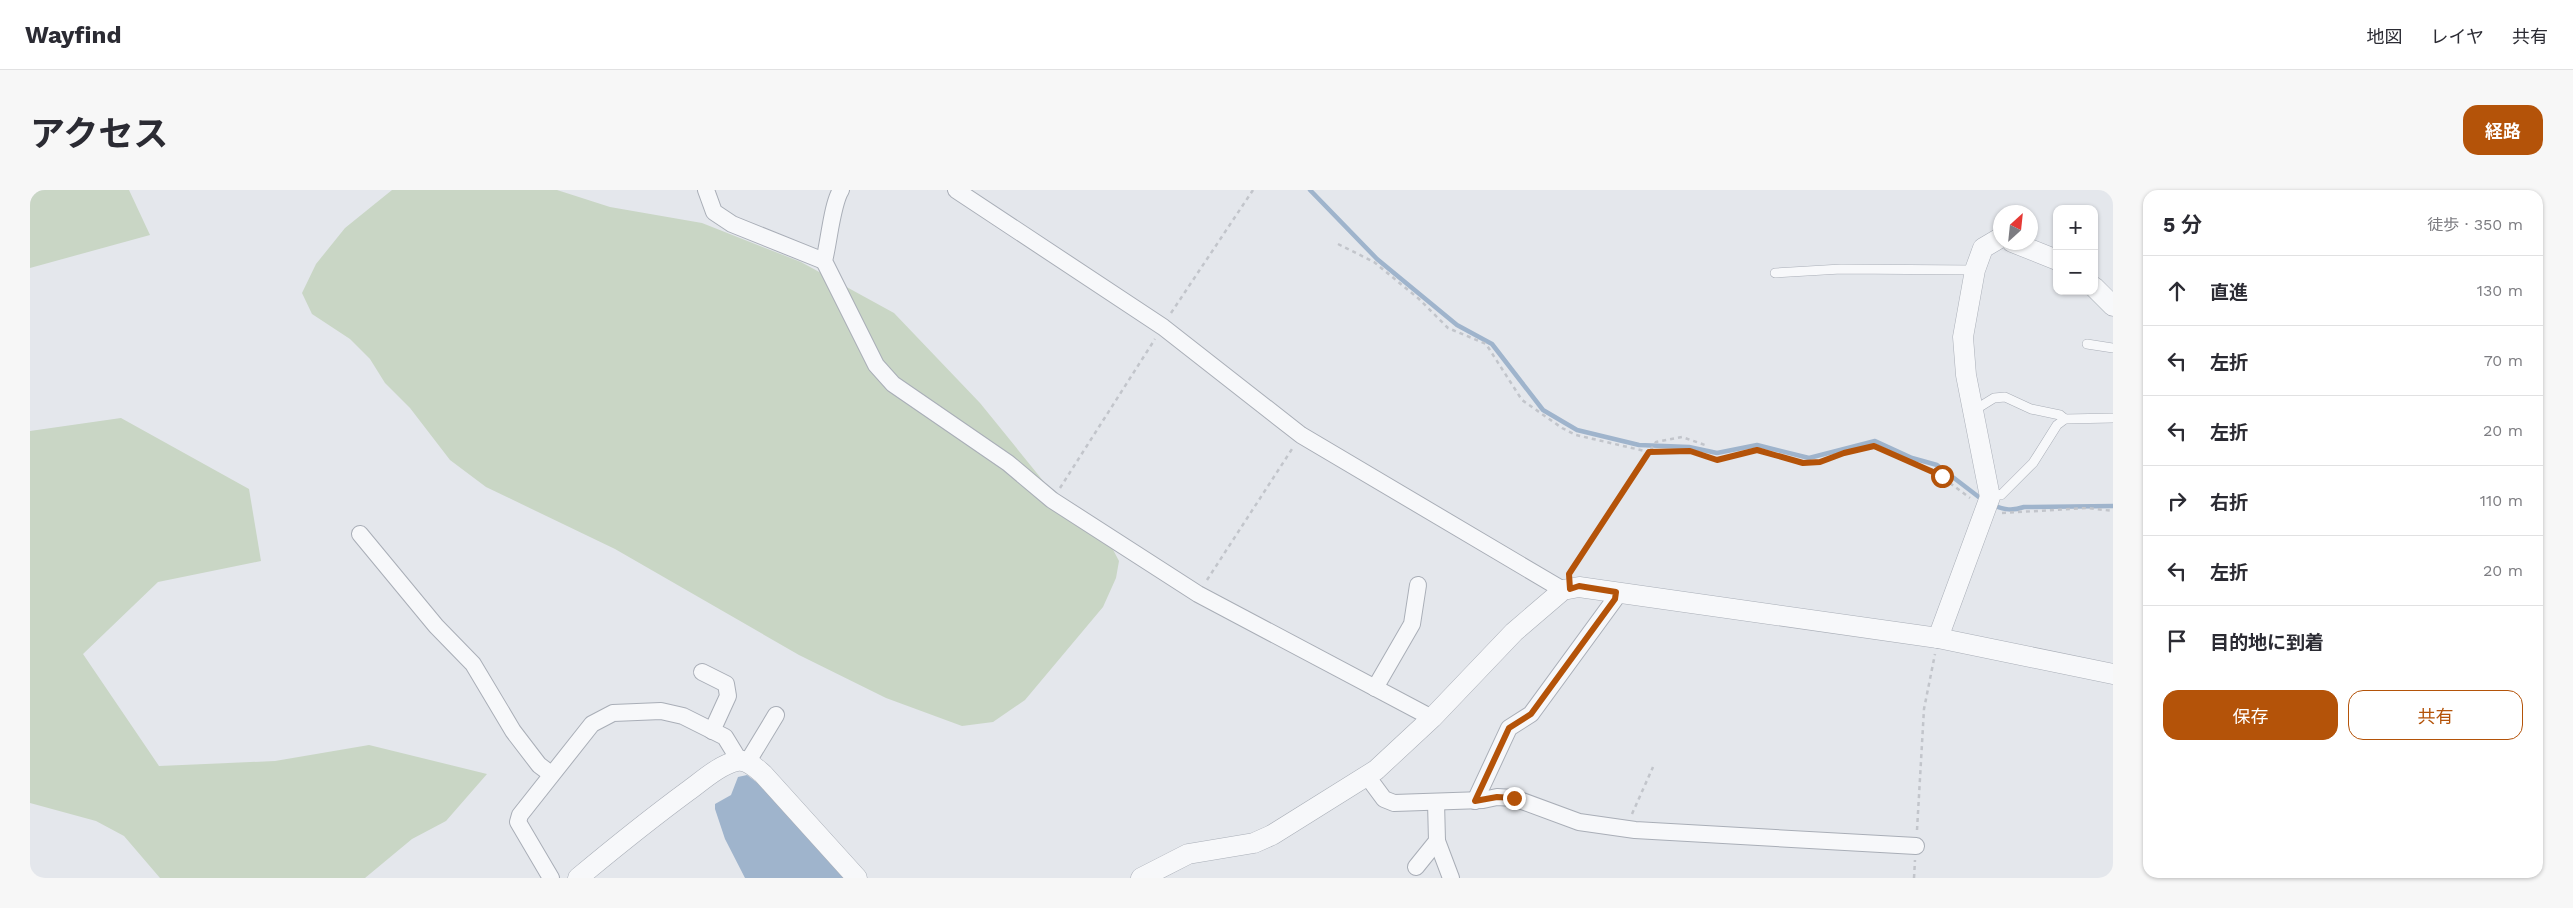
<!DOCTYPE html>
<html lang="ja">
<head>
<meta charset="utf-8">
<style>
  :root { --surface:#fff; --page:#f7f7f7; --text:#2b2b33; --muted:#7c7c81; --line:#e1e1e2; --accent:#b45309 }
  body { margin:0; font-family:"Work Sans","Noto Sans JP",sans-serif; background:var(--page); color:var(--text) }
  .controls { position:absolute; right:15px; top:15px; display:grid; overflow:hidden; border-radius:10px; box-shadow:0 1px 4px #0004 }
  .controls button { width:45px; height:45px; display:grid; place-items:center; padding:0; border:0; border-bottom:1px solid var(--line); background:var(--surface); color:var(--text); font:25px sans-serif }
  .compass { position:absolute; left:1963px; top:15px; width:45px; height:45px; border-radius:50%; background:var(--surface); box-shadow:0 1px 4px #0004; rotate:27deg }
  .stop { position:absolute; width:15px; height:15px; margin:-11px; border:4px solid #b45309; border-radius:50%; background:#fff }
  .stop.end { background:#b45309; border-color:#fff; box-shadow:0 1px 5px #0008 }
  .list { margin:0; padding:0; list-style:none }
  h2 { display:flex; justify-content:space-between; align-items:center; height:65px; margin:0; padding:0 20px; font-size:21px }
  h2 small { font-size:16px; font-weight:400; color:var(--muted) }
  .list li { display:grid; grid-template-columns:32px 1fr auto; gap:15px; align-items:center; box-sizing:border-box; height:70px; padding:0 20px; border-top:1px solid var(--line) }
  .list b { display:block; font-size:19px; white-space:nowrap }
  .list em { font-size:16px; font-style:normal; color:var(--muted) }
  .actions { display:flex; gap:10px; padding:15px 20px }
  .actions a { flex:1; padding:11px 0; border:1px solid var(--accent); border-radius:15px; text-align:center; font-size:18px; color:var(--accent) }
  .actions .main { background:var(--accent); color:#fff }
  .icon { flex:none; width:28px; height:28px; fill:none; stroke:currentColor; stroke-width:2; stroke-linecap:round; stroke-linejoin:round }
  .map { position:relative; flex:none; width:2083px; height:688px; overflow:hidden; border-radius:15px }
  header { display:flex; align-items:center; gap:30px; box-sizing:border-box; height:70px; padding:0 25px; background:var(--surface); border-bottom:1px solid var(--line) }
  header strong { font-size:24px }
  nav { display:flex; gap:28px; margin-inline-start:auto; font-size:18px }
  .intro { display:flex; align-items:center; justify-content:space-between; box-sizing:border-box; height:120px; padding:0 30px }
  h1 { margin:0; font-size:35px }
  .button { padding:12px 22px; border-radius:15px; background:var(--accent); color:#fff; font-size:18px; font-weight:700 }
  main { display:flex; gap:30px; padding:0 30px }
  aside { flex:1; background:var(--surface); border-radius:15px; box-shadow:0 1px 4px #0004 }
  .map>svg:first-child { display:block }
</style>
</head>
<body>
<header>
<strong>Wayfind</strong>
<nav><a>地図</a><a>レイヤ</a><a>共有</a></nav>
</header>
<div class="intro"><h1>アクセス</h1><a class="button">経路</a></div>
<main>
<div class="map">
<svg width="2083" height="688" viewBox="0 0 2083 688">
  <rect width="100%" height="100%" fill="#e4e7ec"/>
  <!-- green -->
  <g fill="#c9d6c5">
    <polygon points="0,0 99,0 120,45 0,78"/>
    <polygon points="362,0 527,0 580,17 672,33 771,72 864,123 950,213 1023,303 1079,352 1089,371 1086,388 1073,417 995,510 963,532 932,536 856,508 769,465 585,359 456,297 420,270 380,218 355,193 340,169 320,149 282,124 272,103 286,74 315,38"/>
    <polygon points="91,228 219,299 231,371 128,392 53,464 129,576 245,571 339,555 457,584 416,631 382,649 335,688 130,688 94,646 66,631 0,613 0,241"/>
  </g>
  <!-- water -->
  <polygon fill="#9fb4cc" points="717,585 729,594 815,688 715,688 695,649 685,619 685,614 701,605 708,587"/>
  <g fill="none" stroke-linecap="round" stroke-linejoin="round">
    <!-- stream -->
    <g stroke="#9fb4cc" stroke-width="4.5">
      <polyline points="1280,0 1347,69 1427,135 1462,154 1513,220 1547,240 1609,255 1659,257 1687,263 1727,255 1779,268 1845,251 1882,268 1907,275 1954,311"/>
      <path d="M1963,315c12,5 19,6 31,2l89,-1"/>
    </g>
    <defs>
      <g id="service">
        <polyline points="1745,83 1811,79 1945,80"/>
        <polyline points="2057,154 2083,158"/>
        <polyline points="1943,221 1964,208 1975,207 2001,219 2030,225 2035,229"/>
        <polyline points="1960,304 1971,305 2003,273 2027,235 2035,229 2083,228"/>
      </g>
      <g id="minor">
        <polyline points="676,0 684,22 702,34 794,71"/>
        <path d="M811,0c-9,14 -12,52 -17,71l52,104 17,19 115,79 44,37 146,94 234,124"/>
        <polyline points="926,0 1133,137 1271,245 1533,400"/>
        <polyline points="330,344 406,436 443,474 483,541 509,575 521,584"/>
        <polyline points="672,482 696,494 698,506 682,541"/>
        <polyline points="1345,498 1382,434 1388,395"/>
        <polyline points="717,573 746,525"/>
        <polyline points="1337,586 1354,609 1364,613 1453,610 1467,607 1484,608 1549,632 1605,640 1886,656"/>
        <polyline points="1445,611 1479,538 1501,524 1585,409 1587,402"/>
        <polyline points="1407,651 1421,688"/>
        <polyline points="1386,677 1407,651 1406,612"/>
        <polyline points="521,688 488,632 490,625 562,534 583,523 631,521 653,526 695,547 709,570"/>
      </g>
      <g id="tertiary">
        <polyline points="1982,52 2027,70"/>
        <polyline points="2064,97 2083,116"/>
        <polyline points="1908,448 1960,307 1936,185 1933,147 1945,80 1953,58 1970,48"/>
        <path d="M548,688c36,-30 72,-59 110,-87 14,-10 31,-26 49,-30 10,-2 19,7 26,13l94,104"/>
        <polyline points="1111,688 1158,664 1224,653 1242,645 1346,580 1402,528 1484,442 1533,400 1549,397 1908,448 2083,484"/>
      </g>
    </defs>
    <!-- service casing -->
    <use href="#service" stroke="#a9aeb7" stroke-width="10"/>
    <!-- minor casing -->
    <use href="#minor" stroke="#a9aeb7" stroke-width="18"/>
    <!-- tertiary casing -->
    <use href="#tertiary" stroke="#a9aeb7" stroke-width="21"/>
    <!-- path -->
    <g stroke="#c2c5cb" stroke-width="2.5" stroke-dasharray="4 4" stroke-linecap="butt">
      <polyline points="1308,54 1344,72 1389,109 1418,138 1456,154 1492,210 1532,238 1546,245 1619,262 1660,261 1687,270 1727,260 1773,273 1790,272 1814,263 1844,256 1879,273 1901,279 1940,308"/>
      <polyline points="1141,123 1223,0"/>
      <polyline points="1030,298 1125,149"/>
      <polyline points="1972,323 2058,318 2083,321"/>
      <polyline points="1541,380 1626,252 1652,247 1678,256"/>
      <polyline points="1177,390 1262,259"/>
      <polyline points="1602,624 1623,577"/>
      <polyline points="1887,640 1894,519 1905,464"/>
      <polyline points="1884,688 1885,670"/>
    </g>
    <!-- service -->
    <use href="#service" stroke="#f7f8fa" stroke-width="9"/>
    <!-- minor -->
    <use href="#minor" stroke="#f7f8fa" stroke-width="16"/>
    <!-- tertiary -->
    <use href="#tertiary" stroke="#f7f8fa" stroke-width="20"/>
  </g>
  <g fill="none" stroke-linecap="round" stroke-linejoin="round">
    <!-- route -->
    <polyline stroke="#b45309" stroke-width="6" points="1484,608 1467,607 1445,611 1479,538 1501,524 1585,409 1586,402 1549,396 1540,399 1539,384 1619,262 1660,261 1687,270 1727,260 1773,273 1790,272 1814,263 1844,256 1912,286"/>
  </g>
</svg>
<div class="controls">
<button>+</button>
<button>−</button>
</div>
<svg class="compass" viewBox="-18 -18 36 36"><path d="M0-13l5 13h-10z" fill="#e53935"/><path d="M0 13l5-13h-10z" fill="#7c7c81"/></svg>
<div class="stop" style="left:1912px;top:286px"></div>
<div class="stop end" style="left:1484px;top:608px"></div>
</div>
<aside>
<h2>5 分<small>徒歩 · 350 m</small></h2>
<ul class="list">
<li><svg class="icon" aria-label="ahead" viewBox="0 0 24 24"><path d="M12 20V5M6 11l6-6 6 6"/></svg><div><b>直進</b></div><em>130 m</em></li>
<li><svg class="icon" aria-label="left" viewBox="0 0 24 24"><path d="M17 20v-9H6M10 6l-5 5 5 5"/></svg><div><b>左折</b></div><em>70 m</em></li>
<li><svg class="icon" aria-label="left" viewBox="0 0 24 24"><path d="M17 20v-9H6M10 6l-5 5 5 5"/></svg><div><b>左折</b></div><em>20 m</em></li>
<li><svg class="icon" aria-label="right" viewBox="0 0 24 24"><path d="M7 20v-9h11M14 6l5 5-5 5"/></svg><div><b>右折</b></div><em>110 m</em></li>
<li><svg class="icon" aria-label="left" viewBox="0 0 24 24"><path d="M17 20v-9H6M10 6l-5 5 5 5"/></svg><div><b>左折</b></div><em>20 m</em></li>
<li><svg class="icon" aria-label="arrive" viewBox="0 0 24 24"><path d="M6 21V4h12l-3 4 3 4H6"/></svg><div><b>目的地に到着</b></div></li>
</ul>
<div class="actions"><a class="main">保存</a><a>共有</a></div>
</aside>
</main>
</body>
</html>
